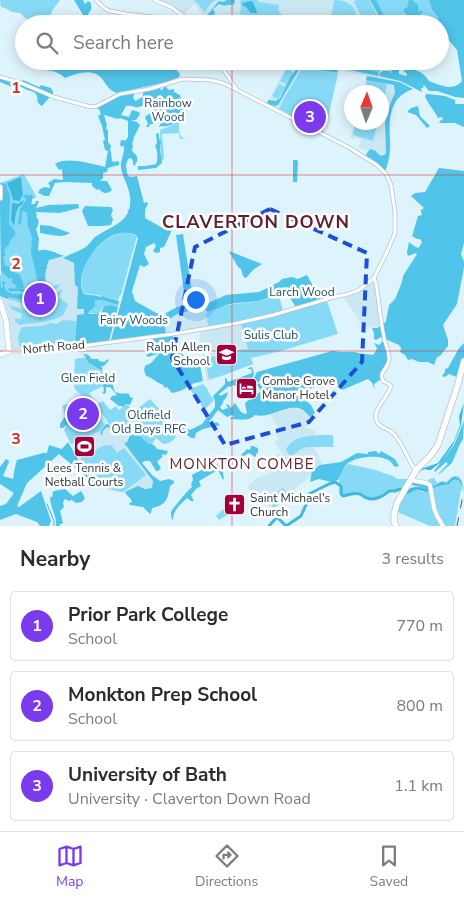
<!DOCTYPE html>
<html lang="en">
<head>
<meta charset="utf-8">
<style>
  :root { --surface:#fff; --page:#f2f2f3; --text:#2b2b33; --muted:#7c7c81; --line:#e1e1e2; --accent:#7c3aed }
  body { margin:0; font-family:"Nunito Sans",sans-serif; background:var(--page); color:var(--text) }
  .compass { position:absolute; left:344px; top:85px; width:45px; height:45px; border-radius:50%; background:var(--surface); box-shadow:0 2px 12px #0003; rotate:2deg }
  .you { position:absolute; left:195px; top:299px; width:18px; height:18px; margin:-12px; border:4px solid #fff; border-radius:50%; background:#1a73e8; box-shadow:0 0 0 8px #1a73e833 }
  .badge { display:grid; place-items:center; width:32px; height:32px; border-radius:50%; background:var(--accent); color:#fff; font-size:16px; font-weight:700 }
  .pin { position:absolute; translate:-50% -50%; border:2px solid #fff; box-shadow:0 1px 5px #0006 }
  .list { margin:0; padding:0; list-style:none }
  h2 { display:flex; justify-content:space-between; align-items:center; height:65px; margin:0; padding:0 20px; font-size:21px }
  h2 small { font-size:16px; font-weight:400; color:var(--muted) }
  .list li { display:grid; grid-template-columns:32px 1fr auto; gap:15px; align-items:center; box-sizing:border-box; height:70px; margin:0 10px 10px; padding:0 10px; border:1px solid var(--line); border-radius:5px }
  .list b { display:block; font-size:19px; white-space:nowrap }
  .list p { margin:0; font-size:16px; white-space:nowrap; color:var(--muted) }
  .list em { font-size:16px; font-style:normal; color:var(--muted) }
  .icon { flex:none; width:28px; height:28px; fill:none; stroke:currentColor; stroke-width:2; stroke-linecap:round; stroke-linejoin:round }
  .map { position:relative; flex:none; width:464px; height:526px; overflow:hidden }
  .search { position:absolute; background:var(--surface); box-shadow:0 2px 12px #0003; left:15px; right:15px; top:15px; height:55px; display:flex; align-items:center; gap:12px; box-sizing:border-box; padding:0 18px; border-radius:28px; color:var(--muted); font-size:19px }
  .sheet { height:305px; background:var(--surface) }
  nav { display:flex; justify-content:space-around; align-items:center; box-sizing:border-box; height:70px; border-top:1px solid var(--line); background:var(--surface); font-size:14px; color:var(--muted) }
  nav a { display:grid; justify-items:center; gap:2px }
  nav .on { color:var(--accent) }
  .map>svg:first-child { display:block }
</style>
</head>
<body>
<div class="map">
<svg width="464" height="526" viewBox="0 0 464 526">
  <rect width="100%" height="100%" fill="#def4fc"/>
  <!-- built -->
  <g fill="#cae8f3">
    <polygon points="158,0 376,0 384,16 382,17 386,24 209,24 194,4 184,15 171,6"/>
    <polygon points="289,61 396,61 393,80 400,82 411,88 404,91 398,97 390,118 390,129 391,148 388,165 386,172 377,164 365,155 367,150 358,147 362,139 356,137 355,140 350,138 354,123 382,122 382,92 362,92 367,76 339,70 326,127 324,127 323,133 267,104"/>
    <polygon points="82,248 77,309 84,309 84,314 77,315 75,345 44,350 28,350 10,349 1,301 2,299 0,295 0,289 37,292 40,288 48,256 64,257"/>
    <polygon points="370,283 374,283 381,325 373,328 368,327 360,322 344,298 361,291"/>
    <polygon points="205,307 208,327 166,333 163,314"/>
    <polygon points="241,324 253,364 207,382 199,331 238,325"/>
    <polygon points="82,346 83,352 102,370 104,376 102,379 103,386 86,395 84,398 96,407 111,429 129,434 127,441 124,443 153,482 154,484 152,487 121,493 95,486 92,483 64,430 68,421 62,406 77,400 73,394 78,392 75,389 74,384 75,359 83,358 79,350 79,347"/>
    <polygon points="292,408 300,409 309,416 308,424 303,427 315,430 315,435 333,435 334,447 314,447 324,468 312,475 295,489 294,493 273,509 268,506 264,500 261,499 257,494 247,488 256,478 268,474 275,469 273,466 279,460 276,455 279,454 283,455 274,442 279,439 276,434 277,432 276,428 278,426 272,419 270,415"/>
  </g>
  <!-- green -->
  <g fill="#87daf6">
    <path d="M0,0h60c-5,7 -12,15 -12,24h-13l-5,-2 -10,-9 -8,-1 -7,-4 -4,-1z"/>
    <polygon points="194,0 216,0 211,3 205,12"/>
    <polygon points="241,0 258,0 259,2 279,5 278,10 286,21 286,24 274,24 263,18 263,21 265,24 247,24 248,16 240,14 241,5 240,4"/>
    <path d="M334,0c15,0 25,8 22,24h-26z"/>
    <polygon points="356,0 369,0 382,24 365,24 354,2"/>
    <polygon points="373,0 429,0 432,10 438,17 438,19 433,24 387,24"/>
    <polygon points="383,61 382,67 379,72 329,62"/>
    <polygon points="305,64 313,65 310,68 338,74 326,126 324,126 323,132 279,109 284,98"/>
    <polygon points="287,68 293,72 286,84 280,81"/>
    <polygon points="367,80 387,84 382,107 382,92 364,92"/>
    <polygon points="279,84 285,87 278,99 272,96"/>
    <polygon points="177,122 179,122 179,130 181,137 186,138 180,139 179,133 162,134 164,157 163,160 161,161 160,130 173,125 174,123"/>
    <polygon points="356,123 378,123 373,141 353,135"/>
    <polygon points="24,174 36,196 36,198 32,199 31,205 43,284 39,291 43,294 43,295 47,293 49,288 62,283 49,296 48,302 40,304 40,303 37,304 37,305 29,308 26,307 25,304 8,299 9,297 23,300 0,289 0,275 1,275 0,201 1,193 0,183"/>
    <path d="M122,232h4l11,4 -16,59h-1l-2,5 -16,-4 -18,-3c-10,-25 14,-54 38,-61z"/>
    <path d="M61,289l2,2 -5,6 10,7c-1,3 -3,8 -5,11 -8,7 -33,8 -44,10l-4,-4v-3l6,1 1,-5 -11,-5 1,-2 -6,-3 23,7v2l12,-2 8,-5 4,-7z"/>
    <path d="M278,292l5,19 -45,11 -30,5 -2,-14c8,-2 15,-6 23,-8 16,-4 36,0 49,-13z"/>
    <polygon points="94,300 100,300 118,305 118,307 110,305 104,306 99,313 88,313 91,311"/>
    <polygon points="327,301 338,334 277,352 251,358 253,364 221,376 209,379 205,358 217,356 224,353 223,349 228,348 228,351 232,350 236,351 237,350 248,349 241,324 271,317"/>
    <path d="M63,320l13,1 -1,23 -29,4h-25c-4,-7 -4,-15 2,-21l20,-1 7,-3 7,1z"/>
    <path d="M89,357l13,13 2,6 -2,3 1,7 -14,7 8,11 6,-3 7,9 6,-4 3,4 8,-6 2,2 4,5 -9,8 26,-20 27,30c-1,10 -4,14 -14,15l-7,-6 -5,8 -16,-12 -24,-7 -15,-22 -13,-8 -8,-8 -1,-5 1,-25z"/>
    <polygon points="203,384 207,388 209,393 214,400 203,411 200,401 197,401 190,389"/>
    <polygon points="81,399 87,412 92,409 105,425 103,430 71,444 64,430 68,421 62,406"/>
    <path d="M321,435h12v12h-26l-6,2 -11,8 -4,-8c9,-14 20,-12 35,-14z"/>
    <polygon points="110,445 113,447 117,453 124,448 146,475 126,490 122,492 95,486 92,483 81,462 81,457 103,446"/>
    <path d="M348,464l24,5 21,7 4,3h11l-5,11 -4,-2 -5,3 -6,-1 -4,6 -16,3c-9,-7 -14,-7 -24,-4l-2,-1v-8l-3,-2c-1,-7 4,-15 9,-20z"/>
    <polygon points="453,476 458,476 461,479 460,480 463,490 461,490 455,526 444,526 438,517 428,481 429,479 434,478 437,483 442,481 446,482"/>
    <polygon points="283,488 289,496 274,508 267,499"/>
    <polygon points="418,489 422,492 428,492 431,489 431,497 441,526 430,526 395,511 404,493"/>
    <polygon points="236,499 240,504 239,506 231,513 219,520 216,516 231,502 234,503"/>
  </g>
  <!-- forest -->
  <g fill="#50c5e9">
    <polygon points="74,0 83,0 85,4 88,1 91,3 91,10 88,14 89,18 114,20 125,24 88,23"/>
    <polygon points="226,0 235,0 234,6 233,4 230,5 227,5 225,6 219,4 213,9 215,13 208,22 205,18 217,3 219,1 224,2"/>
    <polygon points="370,0 376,0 384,16 380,18"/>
    <polygon points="409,0 412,0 418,5 419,12 422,10 423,12 419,15 418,24 404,24 404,21 402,24 400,24 403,18 406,17 406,13 404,12 404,8 407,8"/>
    <path d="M429,0h35v98l-9,-1 -18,-6h-8l-5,-6 -1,3h-2l1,4 -22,-11 -21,-5 1,-3 3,-2h7v2h1l3,-12h3l-1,5 3,1v7l8,2v-2l-6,-6c12,0 22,3 28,13 11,4 24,11 33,0l-5,-31 -17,-20v-6h-6l4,-5v-2l-6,-7z"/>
    <path d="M72,61h104l-2,6 6,7 -1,3 -12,5 -50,11c-7,-2 -10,-7 -14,-13 -9,-13 -26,-7 -38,-2 -11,-10 -18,-6 -30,-10l3,-4c10,1 25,3 34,-3z"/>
    <path d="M286,61h18l-26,44 -3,1 -8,-2 1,-4 8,1 4,-3 10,-21 9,-11 -1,-2c-4,-1 -9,1 -12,-3z"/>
    <polygon points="307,61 325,61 379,72 378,76"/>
    <polygon points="313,65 338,70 337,73 309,68"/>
    <path d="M0,76l21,7 2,-3 16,7 2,-2 10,3 2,4v3h-3l-1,3 -7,8c-8,-4 -2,-8 -7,-13 -1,-1 -7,-3 -8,-3 -5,-3 -9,-5 -15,-3l-12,-5z"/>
    <path d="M367,76l32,6 14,7c-28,10 -23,34 -23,58 0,8 -2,17 -5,24l-19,-16 4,-6 6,2 1,2 4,3 5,-2 -1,-32 6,-20 4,-9 -1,-8 -28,-5z"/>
    <path d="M160,86l1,5 4,-5 4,4 5,-1v3l6,3 2,11 2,1v3l1,1 -4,10c-6,2 -14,7 -20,5l-2,1 2,-5 -4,-3 -2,2v2l-6,2v2h-3l2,-4 -3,-5 1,-2 7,-5 1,-5 -8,-2c-12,7 -10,0 -20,2l-5,9 8,2 3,-7 7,2 1,2 -4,6h-5l6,2 3,3 -6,12 -2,7 1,2 -1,5 5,5v6l-2,1 1,1 -2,2 -1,-2v-3l-2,-3 -3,1 -2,6 1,9 3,3 7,-1 7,27 3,-1 1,1 -3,7v8l21,12h6l-8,17 -4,1v4l-4,1 -3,-2 3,-5 -2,-3 -8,4 -2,7 5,10 -5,3 -4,-2 -8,26 3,10 21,12 7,1 3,19 -52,7h-3l27,-102c-2,-4 -4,-4 -9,-5 -25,-6 -58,39 -45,61l14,2 2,1 2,-1 17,5 -1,4 -17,-5h-6v6l-7,7 2,1 11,-1 3,-7 6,-1 8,2 -9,34 -31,4 -1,-3h-2l2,-27 7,-1v-5h-7l1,-22 -3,-2 -1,-22 -11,-5c7,-4 18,-7 24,-12 3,-3 5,-6 8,-9 16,-11 38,-15 35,-40 -1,-10 -7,-19 -9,-29 -1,-8 4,-15 3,-22l-2,1 -2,-2 1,-5h2l2,1 3,-4v-16l-8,-3 -2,1 -14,-4 3,10 -1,3 2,3v11l3,4 -1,4 1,2 1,9 2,1 4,-1 1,1v3l-11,3 -1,4 -4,1v5l-3,3h7l5,9c-4,4 -9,4 -13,-1l-2,1 -5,-4v-3l-28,-1 -9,1 -6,13h-4l-7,-3 2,-4 5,-2 5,1v-2l-2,-3 6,-4 9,1 -1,-11 -3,1 -4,-6c12,-8 37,0 50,3l3,-16 -3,-1 -2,-9 2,-1 -3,-14 -4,-10 3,-2 -2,-5h-2l-1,-2 24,-12 15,-3 -2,5 2,4 8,-4v-4l2,-2z"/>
    <path d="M426,94h2l17,2 10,4v4h9v23l-9,-4h-16l1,-2 3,-2 -1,-2 -4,1c-4,-8 -9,-13 -13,-21z"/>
    <polygon points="418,106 420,116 430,126 427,128 416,115 407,112 411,108"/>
    <path d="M156,133l3,1v5l2,1 -1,9 2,14 -6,5 -18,2v-4h8l10,-2c2,-4 2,-14 -1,-18l2,-3z"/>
    <polygon points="293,160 297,160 298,162 297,182 293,182"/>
    <polygon points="439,168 464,171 464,243 461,254 464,262 464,267 457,304 443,325 448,340 448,346 440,356 437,357 434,365 428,362 419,362 412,359 408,360 405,355 400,352 401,348 399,345 385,339 383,325 386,321 389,305 395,299 402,282 403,276 417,254 416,253 408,256 407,252 409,242 414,246 418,248 420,246 422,242 420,239 417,239 412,236 418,216 422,215 421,212 421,210 424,208 411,196 415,193 425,192"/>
    <path d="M0,183l6,1 4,12 -1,28c3,4 8,7 6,12l-3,2 -1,2 -2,1 1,3 -3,2 -3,5 2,4 -3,2 2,8 4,2 4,-1 3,5 -1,3 3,-1 3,4 3,9 -2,3h3l2,3 -4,8 -14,-3 -1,2 -8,-3v-20l1,12 2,-1 -1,-5 1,-1 3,2 -2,1 2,7 7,3h10v-2c-4,-2 -10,0 -15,-2l1,-2 5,1 3,-2 -2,-3 -3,-1v-6l-3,2 -8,-8 -1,-69 1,-9z"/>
    <path d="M26,194l3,2 2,-2 2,3 -2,7h4l1,-3h3l-3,7 13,-3 29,-1 1,4 -19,5 -25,-1 2,2 -1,3c4,3 3,8 0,12l3,10 -1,12c7,-4 18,2 26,5l-15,4c-4,10 -5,19 -2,29l-5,3 -3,-5 -8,-35 1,-15 -4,-11 -1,-13 -3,-2 -2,1 -1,12 -2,1 -1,-1 2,-15 6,-9 -2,-4z"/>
    <polygon points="85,206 111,207 113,210 111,215 113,219 111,225 101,226 88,226 82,211"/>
    <path d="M40,225l11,1 19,7c-8,6 -21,1 -30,0z"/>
    <path d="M183,234l11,71 12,-1 20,-9 33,-3 20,-10 3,-3 10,-2 6,2 9,-4 14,25 -25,7 -13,-19c-7,5 -13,10 -21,12 -10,3 -22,2 -32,4 -8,2 -15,7 -23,8l-1,-2 -15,2 -2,-1c-9,2 -18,4 -22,12l-1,-10 11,-6 9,-1 -10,-71z"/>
    <polygon points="229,251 262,264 253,270 247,277 245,278 243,276 241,269 238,267 231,255"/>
    <path d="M380,326l8,32 -2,8 -6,8v6l-6,4 -6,-5 -26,11 -5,-7c-12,0 -24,5 -36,8l-1,2v2l11,10 4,8 -5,4c-2,-2 -6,-7 -9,-8 -13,-6 -31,10 -46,6 -6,7 -17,4 -26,4l5,-2 -2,-2 -5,2 -9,-7 -9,12 1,3 7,-3 3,3 -17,4 -7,4 -1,5h-4l-9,-7 -2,-3h5l5,2 12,-6 13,-17v-6l-2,-5 12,-12v-6h1l2,4 24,-9 -1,-4h-3v-1l4,-1 2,7 -1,3 -15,10 -5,-2 -3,2 -1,-1 -10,8 1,2 8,-4 -2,6 -3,3v2l-3,4 2,3 6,-2 -2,-4 3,1 2,3 4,-5 6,9 4,2 2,-1 -2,-9c2,-5 7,-4 10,-6l1,-3 5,-4 -4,-6 2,-2 4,5 14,-4 1,-3 -1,-5 -17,5 -6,4 -1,-4 2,-1 -1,-2 3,-6 75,-21 9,1h14l3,1 15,2 3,-4 1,-3 -3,-5 5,2 4,-4 -2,-4 -5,3 -2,-1v-6l-2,-5h5z"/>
    <path d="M172,335l4,6 11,22 3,2 8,-1 2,1 3,16c-4,2 -9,1 -12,4 -9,5 -9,6 -19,8l-5,-6 -2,1 -3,-4c-6,-1 -10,-7 -16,-8l-2,-6 1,-4 6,-3 8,-9h-1l-10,3 -2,-2 12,-7v-4l-5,-4v-3z"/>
    <polygon points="464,343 464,357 459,378 449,374 445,377 442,376 445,372 445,369 448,368 459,348"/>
    <path d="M84,354c3,0 7,2 7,5h7l1,2 5,1 4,-3 1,1 -5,6h-3l2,3 -2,1 -13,-8z"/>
    <path d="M107,374l1,2 -5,1 3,4 7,3c0,13 9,8 16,10l1,3 3,1 -3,7 -4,-1 -3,3 -2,-1h-2l-9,-7 2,-3 5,-1 -7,-8h-4v5l-1,2 -3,-1 2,-2c0,-5 -3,-7 -3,-13l2,-3z"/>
    <polygon points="83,399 95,407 94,408 65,426 63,428 60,428 60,424 64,418 84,410 85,407 82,401"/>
    <polygon points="464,421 463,439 460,444 452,463 438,475 439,473 448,464 446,462 435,472 434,471 454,445"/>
    <path d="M106,424h2l2,2 6,1 8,5 12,1 13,11h3l4,3 1,2 11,2 -2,4 -5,-1 2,2 -6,6 4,6 -3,3h-2l-6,-10h-6l-2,2 10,12 8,6 9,-2 5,2v2l-4,3c-2,13 -4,19 -18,22l-1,5 -1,1 -7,-7 -13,-2 -1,-2 3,-1c-1,-5 -6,-6 -7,-10l13,-6 7,3 7,-1 1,-7 -29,-38 3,-1 3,-7c-8,-2 -16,-4 -23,-8l-4,4 -1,4 -2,-1z"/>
    <polygon points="68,442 90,480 59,454 27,483 17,506 19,507 41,491 51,521 49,526 40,526 37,522 16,514 0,520 0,506 6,504 14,493 0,484 0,467 6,459 8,460 9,462 3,476 13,479 15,467 17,460 43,453 47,453 49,445 62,449"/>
    <path d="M251,446h2l5,2v5l-2,1v2l-1,1 -6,-4 -5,3 -5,5 -5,-3 -5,6 -2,1 -2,-1v3l-3,2 2,9 -1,2 -5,-10 -19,11 2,5 -5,3 -5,6 3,6h-3l-4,-3c-7,7 -13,11 -14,21l-1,1c-1,-3 -1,-6 -1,-8 2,-4 18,-23 21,-25l-1,-3 2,-4 -1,-5 9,-5 15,-6 2,1v2l3,-4 4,1v-3l7,-6 4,1 2,2 9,-9 3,1z"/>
    <path d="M376,451l3,3 2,-3 14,8 4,7 -4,1c-2,-2 -3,-4 -5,-6 -10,-7 -32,-5 -42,2 -4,3 -7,12 -10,17l-7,2 -12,-3 -9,3 2,-11 8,-6 21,-3 16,-9 11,1v-2z"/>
    <path d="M413,482l14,2 4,5 -5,3 -8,-3 -10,5 -4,-1c4,-6 10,-6 16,-6l-8,-2 -2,-2z"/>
    <path d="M65,489l8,7 8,-5 4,7 -3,4 -6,1 -4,-3 -4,1 -2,-2 -2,1 -1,3 1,4 -4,4 3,12 -4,2 1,1h-4c1,-10 -6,-19 -6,-29h2l1,-3 -1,-1 2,-2z"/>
  </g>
  <!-- water -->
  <g fill="#40b8dc">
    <path d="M251,1l2,1c1,4 4,7 4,11h-6l-5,-6 -4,-2 1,-2z"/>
    <polygon points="21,177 23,196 21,197 20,201 13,200 10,190 7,183"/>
    <polygon points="24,200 22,205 19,206 16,213 14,226 11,220 12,203 14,203 18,204"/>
    <polygon points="464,403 461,425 453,445 441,462 431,470 427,470 426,469 419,471 418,470 438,463 454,441 460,425 459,416"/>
    <path d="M455,477l6,3 3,9 -5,-9c-5,-2 -7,0 -10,4 -8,1 -15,2 -22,8 -10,-1 -9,-6 -18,1l-5,-1c5,0 7,-4 12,-5 4,0 6,2 10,3l16,-8 5,1 5,-5z"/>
  </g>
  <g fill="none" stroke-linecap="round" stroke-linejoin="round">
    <!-- stream -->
    <g stroke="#40b8dc" stroke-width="1">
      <polyline points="128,210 131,211"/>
      <polyline points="40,268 46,268"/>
      <polyline points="10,291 13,289"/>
      <polyline points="371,380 373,383 374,387"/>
      <polyline points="47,504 54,521 54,526"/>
    </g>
    <!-- river -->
    <g stroke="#40b8dc" stroke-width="3">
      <polyline points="269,526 277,517 286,526"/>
      <path d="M286,526l15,-10 7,-16 1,-6 20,-10 6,-2 6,4v8l2,2c6,-1 11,-4 17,-2 2,1 4,3 7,4 7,3 17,-2 22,-7h6l5,-2 5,3"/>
    </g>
    <defs>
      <g id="tertiary">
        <polyline points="96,0 104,8 110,11 127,14 160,18 175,24"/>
        <polyline points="154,0 171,7 194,24"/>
        <polyline points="0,77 21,83 54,97 91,107 97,106 120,94 150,89 182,79 210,80 223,83 235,89"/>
        <path d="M374,278l2,5c3,18 4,36 8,54 1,7 6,16 5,23 -1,9 -11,12 -6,21l6,3 2,2c-3,11 -13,18 -15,28 -2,13 10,13 17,19 10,10 14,26 23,38"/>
        <polyline points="9,351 44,351 173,334 238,323 273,315 334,297 348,294 359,290 374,278 387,252 395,233 395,212 391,185 386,174 377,165 348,147 237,90 218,61"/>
      </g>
      <polyline id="secondary" points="411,480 426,483 430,485 434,508 437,516 443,526"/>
      <g id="primary">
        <polyline points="0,187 0,198"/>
        <polyline points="0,301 6,321 9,351 0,355"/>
      </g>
      <polyline id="trunk" points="396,526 394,521 394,515 397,503 417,469 431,455 438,445 457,387 464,361"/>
    </defs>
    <!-- tertiary casing -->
    <use href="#tertiary" stroke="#b0c5cd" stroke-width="4.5"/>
    <!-- secondary casing -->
    <use href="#secondary" stroke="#b0c5cd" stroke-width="5"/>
    <!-- primary casing -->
    <use href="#primary" stroke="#b0c5cd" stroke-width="6"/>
    <!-- trunk casing -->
    <use href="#trunk" stroke="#b0c5cd" stroke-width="7"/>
    <!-- tertiary -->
    <use href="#tertiary" stroke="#fff" stroke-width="3"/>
    <!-- secondary -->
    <use href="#secondary" stroke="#fff" stroke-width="4"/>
    <!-- primary -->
    <use href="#primary" stroke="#fff" stroke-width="5"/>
    <!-- trunk -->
    <use href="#trunk" stroke="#fff" stroke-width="5.5"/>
    <!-- rail -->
    <polyline stroke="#525d61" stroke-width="1" stroke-dasharray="9 9" stroke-linecap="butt" points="457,526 464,490"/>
  </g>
  <!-- marked area -->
  <path fill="none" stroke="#1d4ed8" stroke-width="4" stroke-dasharray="10 6" stroke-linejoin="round" d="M270,209l97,44 -5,109 -53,60 -84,23 -53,-87 23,-111z"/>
  <!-- grid -->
  <path fill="none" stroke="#d62828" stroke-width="1" stroke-opacity="0.55" d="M232,0v24M232,61v465M0,175h464M0,351h464"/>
  <!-- icons -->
  <defs>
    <symbol id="school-square" viewBox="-11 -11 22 22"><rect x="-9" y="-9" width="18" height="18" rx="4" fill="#a0013b" stroke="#fff"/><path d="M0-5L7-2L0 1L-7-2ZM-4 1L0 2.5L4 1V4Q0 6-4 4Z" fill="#fff"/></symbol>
    <symbol id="hotel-square" viewBox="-11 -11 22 22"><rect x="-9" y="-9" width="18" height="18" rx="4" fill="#a0013b" stroke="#fff"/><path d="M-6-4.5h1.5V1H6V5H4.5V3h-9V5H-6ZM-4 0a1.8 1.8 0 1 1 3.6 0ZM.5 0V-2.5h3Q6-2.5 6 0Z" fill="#fff"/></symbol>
    <symbol id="stadium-square" viewBox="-11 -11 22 22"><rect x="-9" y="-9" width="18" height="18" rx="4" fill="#a0013b" stroke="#fff"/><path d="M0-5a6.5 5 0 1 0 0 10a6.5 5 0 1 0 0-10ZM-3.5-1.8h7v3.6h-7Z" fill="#fff"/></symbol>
    <symbol id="church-square" viewBox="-11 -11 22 22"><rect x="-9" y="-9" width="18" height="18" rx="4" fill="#a0013b" stroke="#fff"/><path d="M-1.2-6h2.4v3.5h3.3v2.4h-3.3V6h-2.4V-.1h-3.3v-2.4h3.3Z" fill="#fff"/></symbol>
  </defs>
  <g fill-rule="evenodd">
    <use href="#school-square" x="214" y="342" width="25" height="25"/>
    <use href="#hotel-square" x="234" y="376" width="25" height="25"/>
    <use href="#stadium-square" x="72" y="434" width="25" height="25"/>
    <use href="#church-square" x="222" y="492" width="25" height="25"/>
  </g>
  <g text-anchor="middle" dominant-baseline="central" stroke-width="5" stroke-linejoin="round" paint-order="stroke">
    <!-- park labels -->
    <g font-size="12" fill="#1f5060" stroke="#fff">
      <text x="168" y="103">Rainbow<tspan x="168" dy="14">Wood</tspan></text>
      <text x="302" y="292">Larch Wood</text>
      <text x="134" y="320">Fairy Woods</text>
      <text x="271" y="335">Sulis Club</text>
      <text x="88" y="378">Glen Field</text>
      <text x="149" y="415">Oldfield<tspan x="149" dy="14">Old Boys RFC</tspan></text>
    </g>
    <!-- street labels -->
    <g font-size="12" fill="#313a3d" stroke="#fff">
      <text transform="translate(54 347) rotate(-5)">North Road</text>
    </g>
    <!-- poi labels -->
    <g font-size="12" fill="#313a3d" stroke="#fff" text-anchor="start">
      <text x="210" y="347" text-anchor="end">Ralph Allen<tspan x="210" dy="14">School</tspan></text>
      <text x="262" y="381">Combe Grove<tspan x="262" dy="14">Manor Hotel</tspan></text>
      <text x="84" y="468" text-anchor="middle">Lees Tennis &amp;<tspan x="84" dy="14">Netball Courts</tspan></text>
      <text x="250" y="498">Saint Michael's<tspan x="250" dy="14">Church</tspan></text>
    </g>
    <!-- quarter labels -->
    <g font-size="15" letter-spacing="1" fill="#631e2c" stroke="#fff">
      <text x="242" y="464">MONKTON COMBE</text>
    </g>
    <!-- district labels -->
    <g font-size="18" font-weight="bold" letter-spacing="1" fill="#631e2c" stroke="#fff">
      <text x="256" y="222">CLAVERTON DOWN</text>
    </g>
  </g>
  <g font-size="16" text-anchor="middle" font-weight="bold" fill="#d62828" stroke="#fff" stroke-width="5" stroke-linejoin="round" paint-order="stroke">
    <text x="16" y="93">1</text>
    <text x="16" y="269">2</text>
    <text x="16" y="444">3</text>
  </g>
</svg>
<svg class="compass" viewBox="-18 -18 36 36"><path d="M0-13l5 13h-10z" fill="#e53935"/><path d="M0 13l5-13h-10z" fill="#7c7c81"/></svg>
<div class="you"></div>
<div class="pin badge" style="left:40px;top:299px">1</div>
<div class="pin badge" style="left:83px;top:414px">2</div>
<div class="pin badge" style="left:310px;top:117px">3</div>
<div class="search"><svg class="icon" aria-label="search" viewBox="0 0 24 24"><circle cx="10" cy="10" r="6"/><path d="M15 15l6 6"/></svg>Search here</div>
</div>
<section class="sheet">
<h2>Nearby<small>3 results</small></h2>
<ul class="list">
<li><span class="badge">1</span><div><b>Prior Park College</b><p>School</p></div><em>770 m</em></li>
<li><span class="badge">2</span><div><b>Monkton Prep School</b><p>School</p></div><em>800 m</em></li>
<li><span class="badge">3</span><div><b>University of Bath</b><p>University · Claverton Down Road</p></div><em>1.1 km</em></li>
</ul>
</section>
<nav>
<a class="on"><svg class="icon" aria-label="map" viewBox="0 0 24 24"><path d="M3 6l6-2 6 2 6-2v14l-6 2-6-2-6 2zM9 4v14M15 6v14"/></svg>Map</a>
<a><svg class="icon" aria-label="directions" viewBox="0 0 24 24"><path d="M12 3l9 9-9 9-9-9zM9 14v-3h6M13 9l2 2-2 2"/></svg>Directions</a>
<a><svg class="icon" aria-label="saved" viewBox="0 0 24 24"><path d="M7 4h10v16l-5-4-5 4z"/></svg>Saved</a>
</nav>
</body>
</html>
